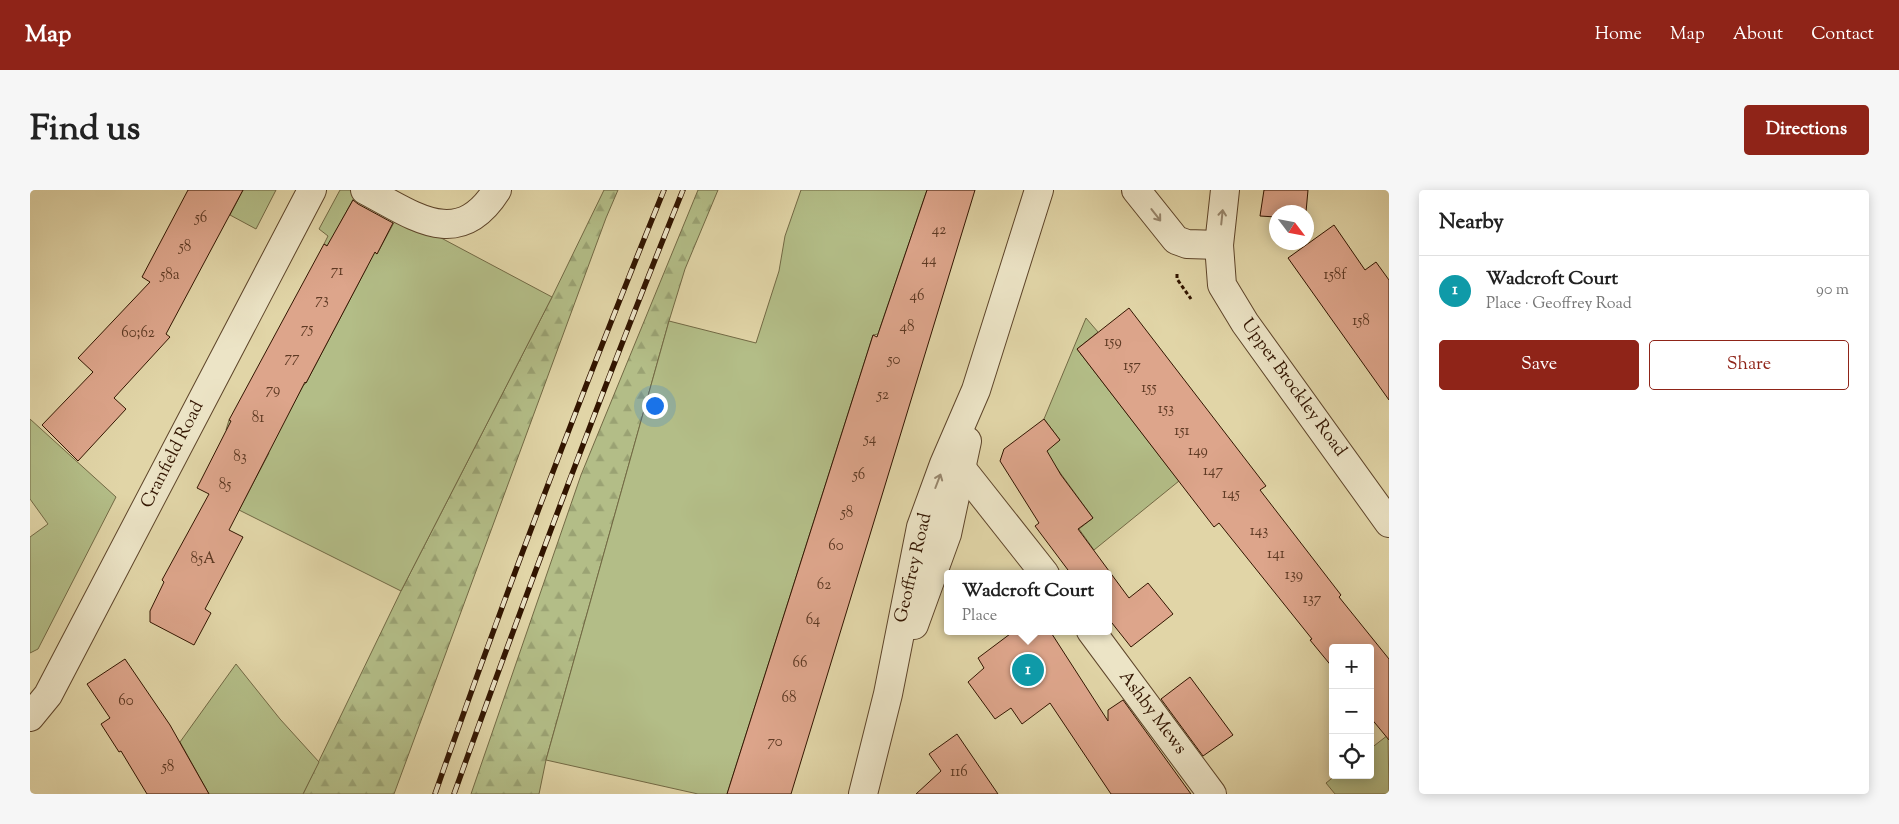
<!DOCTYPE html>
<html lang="en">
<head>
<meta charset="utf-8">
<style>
  :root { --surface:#fff; --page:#f6f6f6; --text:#222; --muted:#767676; --line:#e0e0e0; --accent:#8f2418 }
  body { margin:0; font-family:"Sorts Mill Goudy",serif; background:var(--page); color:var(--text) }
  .controls { position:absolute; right:15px; bottom:15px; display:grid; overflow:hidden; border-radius:5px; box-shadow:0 2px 12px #0003 }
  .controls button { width:45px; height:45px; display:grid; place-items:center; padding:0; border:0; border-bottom:1px solid var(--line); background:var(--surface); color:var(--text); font:25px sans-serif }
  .compass { position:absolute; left:1239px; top:15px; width:45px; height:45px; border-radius:50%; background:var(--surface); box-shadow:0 2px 12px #0003; rotate:122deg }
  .you { position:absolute; left:624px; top:215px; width:18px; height:18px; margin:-12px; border:4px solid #fff; border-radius:50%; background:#1a73e8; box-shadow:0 0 0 8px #1a73e833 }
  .badge { display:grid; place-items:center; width:32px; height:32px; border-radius:50%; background:var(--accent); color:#fff; font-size:16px; font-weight:700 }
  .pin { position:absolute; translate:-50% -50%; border:2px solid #fff; box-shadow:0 1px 5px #0006 }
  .popup { position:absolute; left:914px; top:380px; width:168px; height:65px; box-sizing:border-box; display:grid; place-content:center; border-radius:5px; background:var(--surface); filter:drop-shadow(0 1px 4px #0005); font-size:16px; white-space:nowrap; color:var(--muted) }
  .popup b { font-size:19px; color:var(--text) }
  .popup::after { content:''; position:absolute; left:50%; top:100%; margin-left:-10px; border:10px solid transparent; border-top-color:var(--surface) }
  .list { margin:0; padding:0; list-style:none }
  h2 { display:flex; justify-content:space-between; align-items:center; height:65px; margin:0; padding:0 20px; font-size:21px }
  h2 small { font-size:16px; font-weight:400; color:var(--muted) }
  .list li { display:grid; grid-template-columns:32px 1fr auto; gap:15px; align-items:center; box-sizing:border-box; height:70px; padding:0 20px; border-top:1px solid var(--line) }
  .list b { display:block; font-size:19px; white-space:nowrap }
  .list p { margin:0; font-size:16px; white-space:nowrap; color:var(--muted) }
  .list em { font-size:16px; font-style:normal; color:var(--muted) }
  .actions { display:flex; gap:10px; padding:15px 20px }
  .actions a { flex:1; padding:11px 0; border:1px solid var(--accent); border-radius:5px; text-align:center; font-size:18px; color:var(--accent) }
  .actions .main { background:var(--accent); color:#fff }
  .icon { flex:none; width:28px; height:28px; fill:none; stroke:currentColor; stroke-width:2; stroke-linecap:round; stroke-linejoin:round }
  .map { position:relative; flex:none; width:1359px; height:604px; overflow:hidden; border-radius:5px }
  header { display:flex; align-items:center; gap:30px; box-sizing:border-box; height:70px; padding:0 25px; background:var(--accent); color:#fff }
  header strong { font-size:24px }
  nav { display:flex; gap:28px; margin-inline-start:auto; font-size:18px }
  .intro { display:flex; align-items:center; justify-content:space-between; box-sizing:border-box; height:120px; padding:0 30px }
  h1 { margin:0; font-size:35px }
  .button { padding:12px 22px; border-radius:5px; background:var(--accent); color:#fff; font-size:18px; font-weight:700 }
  main { display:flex; gap:30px; padding:0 30px }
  aside { flex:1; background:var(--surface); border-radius:5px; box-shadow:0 2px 12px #0003 }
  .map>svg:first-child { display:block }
</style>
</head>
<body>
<header>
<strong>Map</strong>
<nav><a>Home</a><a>Map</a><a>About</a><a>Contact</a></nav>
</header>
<div class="intro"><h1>Find us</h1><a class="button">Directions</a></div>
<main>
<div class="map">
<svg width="1359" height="604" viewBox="0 0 1359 604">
  <defs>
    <pattern id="forest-firs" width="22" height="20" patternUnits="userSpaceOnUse" patternTransform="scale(1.25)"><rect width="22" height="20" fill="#b3bd87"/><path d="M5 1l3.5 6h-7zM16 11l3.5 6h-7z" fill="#9aa273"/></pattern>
  </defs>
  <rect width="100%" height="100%" fill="#e1d5a7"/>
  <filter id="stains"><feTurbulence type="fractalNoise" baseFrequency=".004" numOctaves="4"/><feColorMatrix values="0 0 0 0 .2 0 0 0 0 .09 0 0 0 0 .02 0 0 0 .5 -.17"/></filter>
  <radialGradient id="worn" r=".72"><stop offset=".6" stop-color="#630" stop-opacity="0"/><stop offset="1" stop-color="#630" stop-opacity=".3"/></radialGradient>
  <!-- forest -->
  <g fill="url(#forest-firs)" stroke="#726944">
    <polygon points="574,0 588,0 576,28 364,604 273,604 371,401 522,107"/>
    <polygon points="668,0 688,0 655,79 639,131 516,570 509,604 441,604 551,285"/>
  </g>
  <!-- garden -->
  <g fill="#b3bd87" stroke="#726944">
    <polygon points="213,0 246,0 226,39 200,25"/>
    <polygon points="310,0 323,0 326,4 306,41 347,64 368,25 522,107 371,401 209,320 239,263 196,240 199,230 242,253 273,196 276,193 337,77 294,54 298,46 289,39"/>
    <polygon points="771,0 897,0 848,144 843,145 697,604 668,604 516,570 639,131 726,153 749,81 755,46"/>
    <polygon points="1056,128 1068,142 1047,159 1149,291 1064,360 1049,339 1063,328 1015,262 1030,250 1014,229"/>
    <polygon points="0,229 86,307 8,459 0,463 0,347 18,334 0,309"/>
    <polygon points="206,474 250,529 289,572 273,604 179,604 150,552"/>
    <polygon points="1358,545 1359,604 1305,604 1296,593 1306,585 1340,585 1340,559"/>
  </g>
  <!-- building -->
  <g fill="#dda58b" stroke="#321500">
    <polygon points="158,0 213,0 136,144 140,147 84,208 96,219 48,271 12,235 63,182 48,168 120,92 112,87"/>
    <polygon points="897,0 945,0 761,604 697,604 843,145 847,147"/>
    <polygon points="1234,0 1278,0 1276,22 1246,22 1246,27 1230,26"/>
    <polygon points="323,10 328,14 363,33 347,64 345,62 276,193 275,192 199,340 213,347 175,419 181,423 164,455 120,432 120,421 134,392 132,390 179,304 167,298 201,231 199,230 294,54 297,56"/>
    <polygon points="1304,35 1335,80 1346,72 1359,90 1359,210 1258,68"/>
    <polygon points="1099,118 1236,296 1230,300 1311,405 1309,407 1359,469 1359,550 1340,527 1340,458 1303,458 1303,478 1280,450 1282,449 1189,333 1184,337 1047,159"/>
    <polygon points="1014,229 1030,250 1017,261 1031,285 1063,328 1048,339 1099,408 1118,393 1143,424 1101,457 1078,428 1078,384 1041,384 1005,336 1009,333 970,271 974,259"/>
    <polygon points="984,441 1020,441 1078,531 1078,520 1093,510 1161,604 1081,604 1020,513 992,534 981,518 965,529 938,492 954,478 948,468"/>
    <polygon points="95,469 140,535 179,604 117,604 91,561 89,562 71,534 80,528 57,494"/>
    <polygon points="1160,487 1203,545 1173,566 1131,509"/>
    <polygon points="927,544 968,604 886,604 911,581 899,564"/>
  </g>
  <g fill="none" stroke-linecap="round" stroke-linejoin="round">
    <defs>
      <g id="minor">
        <path d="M335,0c48,25 93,62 132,0"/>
        <polyline points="1106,0 1146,50 1157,54 1189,55"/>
        <polyline points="1195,0 1189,55 1192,95 1215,133 1359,333"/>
        <polyline points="932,279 1015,384"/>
        <polyline points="884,435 917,344 937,251"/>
        <polyline points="1061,441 1182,604"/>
        <polyline points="0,527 18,505 282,0"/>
        <polyline points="833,604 858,504 891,337 914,274 946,200 1009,0"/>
      </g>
    </defs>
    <!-- minor casing -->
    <use href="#minor" stroke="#5e452a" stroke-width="30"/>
    <!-- path -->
    <polyline stroke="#321500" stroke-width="3" stroke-dasharray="4 2.5" stroke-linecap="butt" points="1147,84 1147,89 1161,109"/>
    <!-- minor -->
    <use href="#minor" stroke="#ece4c6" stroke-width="28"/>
    <defs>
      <g id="rail">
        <path d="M405,604c71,-203 148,-405 229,-604"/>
        <path d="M424,604c73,-203 148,-404 229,-604"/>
      </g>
    </defs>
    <!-- rail casing -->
    <use href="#rail" stroke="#321500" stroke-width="5.5"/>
    <!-- rail -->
    <use href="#rail" stroke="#ece4c6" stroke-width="4" stroke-dasharray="11" stroke-linecap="butt"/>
  </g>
  <!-- one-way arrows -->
  <defs><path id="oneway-shaft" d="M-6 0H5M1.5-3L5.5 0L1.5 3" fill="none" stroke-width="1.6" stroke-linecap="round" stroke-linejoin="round" transform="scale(1.25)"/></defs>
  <g stroke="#98876d">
    <use href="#oneway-shaft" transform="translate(1126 25) rotate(52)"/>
    <use href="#oneway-shaft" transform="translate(1192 27) rotate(-84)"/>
    <use href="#oneway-shaft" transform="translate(908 291) rotate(-69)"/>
  </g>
  <g text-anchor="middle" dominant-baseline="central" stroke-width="4" stroke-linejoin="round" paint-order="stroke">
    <!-- number labels -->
    <g font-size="15" fill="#5d3923">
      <text x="171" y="28">56</text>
      <text x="909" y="40">42</text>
      <text x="155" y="57">58</text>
      <text x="899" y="70">44</text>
      <text x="307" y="81">71</text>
      <text x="140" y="85">58a</text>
      <text x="1305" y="85">158f</text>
      <text x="887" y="106">46</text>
      <text x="292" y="110">73</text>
      <text x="1331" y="131">158</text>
      <text x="877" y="137">48</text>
      <text x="277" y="139">75</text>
      <text x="108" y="143">60;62</text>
      <text x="1083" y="152">159</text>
      <text x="262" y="168">77</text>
      <text x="864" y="170">50</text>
      <text x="1102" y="176">157</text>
      <text x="1119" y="198">155</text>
      <text x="243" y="200">79</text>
      <text x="853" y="205">52</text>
      <text x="1136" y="219">153</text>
      <text x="228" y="228">81</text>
      <text x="1152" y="241">151</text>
      <text x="840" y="249">54</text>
      <text x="1168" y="261">149</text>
      <text x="210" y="267">83</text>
      <text x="1183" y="281">147</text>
      <text x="829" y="285">56</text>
      <text x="195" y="295">85</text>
      <text x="1201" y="304">145</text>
      <text x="817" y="323">58</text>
      <text x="1229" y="341">143</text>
      <text x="806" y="356">60</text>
      <text x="1246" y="364">141</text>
      <text x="173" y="369">85A</text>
      <text x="1264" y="385">139</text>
      <text x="794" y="395">62</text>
      <text x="1282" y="409">137</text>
      <text x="783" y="430">64</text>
      <text x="770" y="473">66</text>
      <text x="759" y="508">68</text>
      <text x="96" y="511">60</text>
      <text x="745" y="552">70</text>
      <text x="138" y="577">58</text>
      <text x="929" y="582">116</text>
    </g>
    <!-- street labels -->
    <g font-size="18" fill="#321500" stroke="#ece4c6">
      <text transform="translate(1263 198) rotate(54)">Upper Brockley Road</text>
      <text transform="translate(143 265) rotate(-63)">Cranfield Road</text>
      <text transform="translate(884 378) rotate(-77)">Geoffrey Road</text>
      <text transform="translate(1122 523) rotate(53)">Ashby Mews</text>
    </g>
  </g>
  <rect width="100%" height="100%" filter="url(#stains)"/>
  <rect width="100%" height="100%" fill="url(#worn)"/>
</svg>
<div class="controls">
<button>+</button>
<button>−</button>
<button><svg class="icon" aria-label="locate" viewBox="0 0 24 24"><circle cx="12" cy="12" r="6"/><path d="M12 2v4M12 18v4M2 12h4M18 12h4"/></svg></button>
</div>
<svg class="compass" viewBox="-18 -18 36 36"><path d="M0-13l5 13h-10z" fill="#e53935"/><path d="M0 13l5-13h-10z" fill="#767676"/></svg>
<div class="you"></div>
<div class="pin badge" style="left:998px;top:480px;background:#0f9aa8">1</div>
<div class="popup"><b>Wadcroft Court</b>Place</div>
</div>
<aside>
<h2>Nearby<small></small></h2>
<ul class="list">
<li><span class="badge" style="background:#0f9aa8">1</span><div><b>Wadcroft Court</b><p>Place · Geoffrey Road</p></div><em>90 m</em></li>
</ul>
<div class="actions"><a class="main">Save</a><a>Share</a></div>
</aside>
</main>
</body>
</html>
